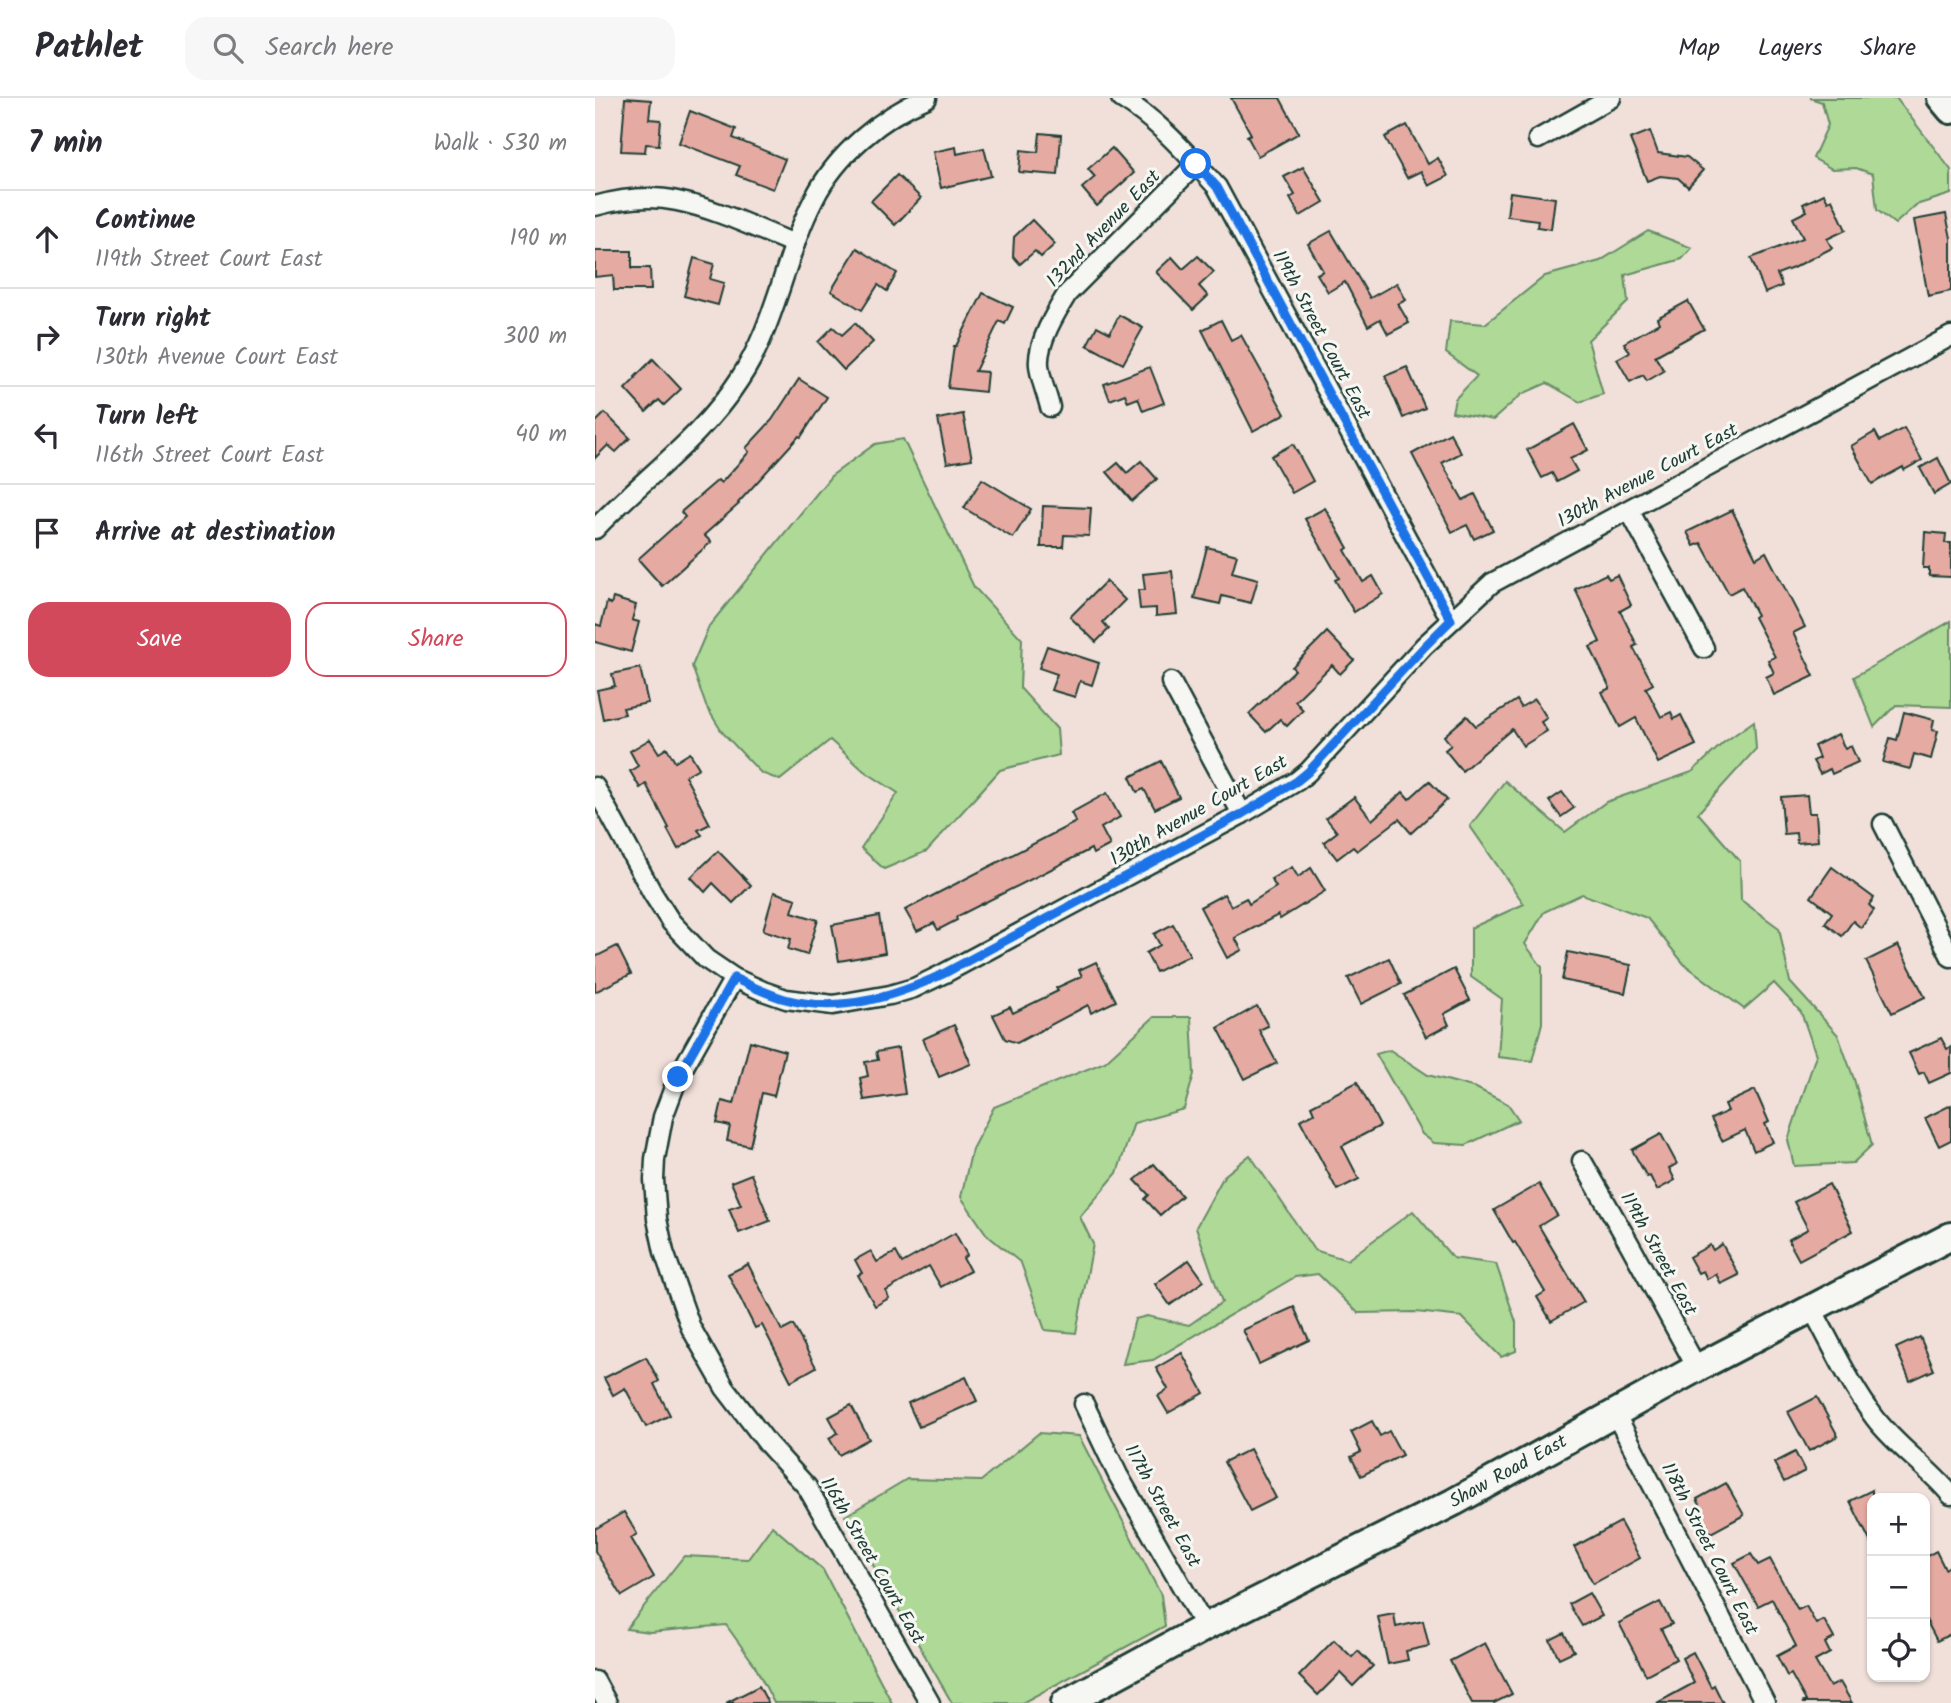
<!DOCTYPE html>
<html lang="en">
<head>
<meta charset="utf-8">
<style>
  :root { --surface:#fff; --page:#f7f7f7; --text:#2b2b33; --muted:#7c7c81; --line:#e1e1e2; --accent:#d1495b }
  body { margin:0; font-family:Kalam,sans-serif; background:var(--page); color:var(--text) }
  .controls { position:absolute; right:21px; bottom:21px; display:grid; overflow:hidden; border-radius:14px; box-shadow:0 2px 5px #0004 }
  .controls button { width:63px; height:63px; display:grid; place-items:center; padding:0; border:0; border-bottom:2px solid var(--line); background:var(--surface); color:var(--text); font:35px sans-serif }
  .stop { position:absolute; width:21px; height:21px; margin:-16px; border:5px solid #1a73e8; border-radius:50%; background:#fff }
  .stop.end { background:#1a73e8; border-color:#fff; box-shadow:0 2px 7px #0008 }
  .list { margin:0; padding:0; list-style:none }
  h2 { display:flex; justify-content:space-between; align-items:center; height:91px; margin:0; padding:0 28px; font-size:30px }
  h2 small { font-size:23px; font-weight:400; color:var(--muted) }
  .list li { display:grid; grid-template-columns:46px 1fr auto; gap:21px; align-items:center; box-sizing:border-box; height:98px; padding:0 28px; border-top:2px solid var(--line) }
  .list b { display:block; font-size:26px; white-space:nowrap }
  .list p { margin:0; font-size:23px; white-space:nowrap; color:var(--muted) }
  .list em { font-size:23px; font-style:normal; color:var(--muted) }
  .actions { display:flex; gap:14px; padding:21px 28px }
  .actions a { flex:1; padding:16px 0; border:2px solid var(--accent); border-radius:21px; text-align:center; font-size:24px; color:var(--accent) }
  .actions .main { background:var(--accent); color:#fff }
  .icon { flex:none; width:38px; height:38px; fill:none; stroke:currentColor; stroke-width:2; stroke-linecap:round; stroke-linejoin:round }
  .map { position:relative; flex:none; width:1356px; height:1605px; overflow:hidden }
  header { display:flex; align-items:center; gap:42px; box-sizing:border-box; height:98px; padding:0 35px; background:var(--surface); border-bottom:2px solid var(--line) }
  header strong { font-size:33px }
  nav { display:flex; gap:38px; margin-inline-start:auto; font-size:24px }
  .search { width:490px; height:63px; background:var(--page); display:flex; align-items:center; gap:18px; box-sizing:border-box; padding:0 24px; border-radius:21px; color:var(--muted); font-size:26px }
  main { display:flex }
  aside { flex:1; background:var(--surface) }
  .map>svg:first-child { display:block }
</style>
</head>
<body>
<header>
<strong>Pathlet</strong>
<div class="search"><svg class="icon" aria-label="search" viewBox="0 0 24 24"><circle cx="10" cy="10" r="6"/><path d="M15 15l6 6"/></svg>Search here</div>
<nav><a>Map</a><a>Layers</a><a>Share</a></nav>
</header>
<main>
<aside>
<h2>7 min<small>Walk · 530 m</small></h2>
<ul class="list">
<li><svg class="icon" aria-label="ahead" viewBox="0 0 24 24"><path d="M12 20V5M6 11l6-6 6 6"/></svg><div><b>Continue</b><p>119th Street Court East</p></div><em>190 m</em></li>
<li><svg class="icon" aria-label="right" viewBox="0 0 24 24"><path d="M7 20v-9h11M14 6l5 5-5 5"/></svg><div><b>Turn right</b><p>130th Avenue Court East</p></div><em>300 m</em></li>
<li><svg class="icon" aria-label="left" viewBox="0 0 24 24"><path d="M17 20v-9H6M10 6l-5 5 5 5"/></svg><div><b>Turn left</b><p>116th Street Court East</p></div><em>40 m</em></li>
<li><svg class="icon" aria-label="arrive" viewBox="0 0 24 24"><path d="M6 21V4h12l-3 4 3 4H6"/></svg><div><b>Arrive at destination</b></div></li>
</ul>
<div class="actions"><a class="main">Save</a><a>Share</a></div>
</aside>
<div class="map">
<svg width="1356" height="1605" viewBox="0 0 1356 1605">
  <rect width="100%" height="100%" fill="#f1e0da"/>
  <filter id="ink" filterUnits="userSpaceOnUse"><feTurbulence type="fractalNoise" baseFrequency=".0143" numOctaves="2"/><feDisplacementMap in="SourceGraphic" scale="14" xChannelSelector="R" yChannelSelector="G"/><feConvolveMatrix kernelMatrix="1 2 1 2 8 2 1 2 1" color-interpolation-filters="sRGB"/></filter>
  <g filter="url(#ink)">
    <!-- green -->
    <g fill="#aed997" stroke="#668b66" stroke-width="2">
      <polygon points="1215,0 1301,0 1356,72 1356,96 1321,107 1300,126 1282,112 1278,76 1261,70 1237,71 1218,60 1233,27 1227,4"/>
      <polygon points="1053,133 1097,150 1087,161 1030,177 1033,204 993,242 1008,296 985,304 952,285 927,296 898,322 857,314 860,301 882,278 851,255 855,223 890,226 950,178 1005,163"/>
      <polygon points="308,341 379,489 427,541 425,590 462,631 464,657 405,672 332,753 289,771 266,750 303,695 269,673 235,642 185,682 166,675 127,634 111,608 97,568 114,528 236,378 280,346"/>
      <polygon points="1356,523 1356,609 1301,607 1279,629 1259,579"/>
      <polygon points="1159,623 1161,651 1103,715 1145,763 1146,802 1184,830 1195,884 1243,937 1259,981 1277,1047 1258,1065 1199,1068 1193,1042 1221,957 1206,914 1179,885 1149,911 1089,866 1052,820 987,796 949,814 930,846 947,869 947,925 937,963 903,959 907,901 876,879 876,830 929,806 875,728 910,683 970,734 1011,704 1097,674 1128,645"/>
      <polygon points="559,919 596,919 599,976 589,1011 539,1025 522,1075 485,1119 498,1146 481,1235 450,1232 426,1165 392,1137 366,1099 377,1051 399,1009 510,964"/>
      <polygon points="795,952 833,977 881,990 913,1006 924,1022 871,1047 839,1045 827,1036 781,956"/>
      <polygon points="655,1057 719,1152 752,1162 818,1113 858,1160 901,1166 921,1224 921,1253 906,1259 867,1219 821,1214 763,1215 723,1176 700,1179 558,1262 528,1266 540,1221 552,1218 594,1227 627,1204 601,1129 629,1078"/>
      <polygon points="444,1335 484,1338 566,1497 570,1528 427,1605 357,1605 250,1418 312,1381 386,1383"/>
      <polygon points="177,1428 228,1472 297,1605 179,1605 159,1566 131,1527 55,1534 31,1531 89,1458 153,1461"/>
    </g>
    <!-- building -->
    <g fill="#e5aba2" stroke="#1f3d34" stroke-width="2">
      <polygon points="30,0 56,2 54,21 66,22 64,47 51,46 50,54 26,53"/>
      <polygon points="636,0 685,0 704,35 663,58 652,38 656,36"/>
      <polygon points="95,13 141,31 138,40 190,61 178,91 141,77 145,68 84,45"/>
      <polygon points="812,27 833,66 843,60 853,78 834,88 826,73 812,80 790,39"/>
      <polygon points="1055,33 1063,55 1092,59 1108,72 1093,89 1083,80 1065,78 1052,83 1035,41"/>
      <polygon points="445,35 466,37 463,77 424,74 426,52 443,54"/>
      <polygon points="361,49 362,56 389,50 396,78 346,90 338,54"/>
      <polygon points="517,50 539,75 502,108 487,90 500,79 493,71"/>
      <polygon points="708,69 729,104 705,118 695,100 700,97 689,79"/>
      <polygon points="302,77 326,100 300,127 276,103"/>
      <polygon points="915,94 960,100 956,131 942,129 943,122 912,118"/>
      <polygon points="1229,96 1233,103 1237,101 1251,132 1232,141 1237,150 1198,170 1182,176 1187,188 1170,195 1156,160 1208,140 1198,120 1212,113 1208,106"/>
      <polygon points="1351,116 1356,140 1356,193 1333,198 1319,122"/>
      <polygon points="437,122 460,146 446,159 440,153 425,166 418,158 419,139"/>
      <polygon points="736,133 775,200 802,185 811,202 803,206 814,225 793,236 785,221 773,228 750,184 733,194 722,176 728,173 713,146"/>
      <polygon points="262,150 302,175 292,193 283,187 267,212 236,193"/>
      <polygon points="0,153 37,153 37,170 55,170 56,192 19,192 18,177 0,179"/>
      <polygon points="603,158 619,174 604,188 613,198 598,212 561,174 577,159 588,171"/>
      <polygon points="99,160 119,166 115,181 129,185 123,207 89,198"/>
      <polygon points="388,195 418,209 410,226 404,223 380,273 392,274 390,294 353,290 359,248 361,248"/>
      <polygon points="1093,203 1109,231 1060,258 1069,273 1052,283 1048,277 1035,284 1022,261 1035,254 1029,245 1064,225 1062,220"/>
      <polygon points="524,217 548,230 528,266 492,247 502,228 515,235"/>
      <polygon points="626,222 636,242 646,237 690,316 658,333 607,232"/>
      <polygon points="260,225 278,244 249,272 223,244 238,229 247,237"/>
      <polygon points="58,261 86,291 69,307 64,302 51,314 30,291 41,280 40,279"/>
      <polygon points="555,269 569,305 548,313 543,300 533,304 530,296 515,302 509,286"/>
      <polygon points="812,269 830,310 808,320 790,278"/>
      <polygon points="204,281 232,299 206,339 204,338 143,405 144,406 109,437 116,444 67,488 43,461 90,419 86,414 123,382 126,385 154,354 151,350 177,322"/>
      <polygon points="10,315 35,340 21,354 13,347 0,360 0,325"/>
      <polygon points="368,316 377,361 352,365 343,321"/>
      <polygon points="979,326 993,352 975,361 982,373 962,384 957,375 947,380 932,352"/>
      <polygon points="1309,330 1327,362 1309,372 1308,369 1277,386 1256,348 1280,334 1285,343"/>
      <polygon points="855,335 866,355 847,365 868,402 880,396 898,432 879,441 872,427 857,434 817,356"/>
      <polygon points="698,346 718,383 697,395 676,358"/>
      <polygon points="1343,360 1356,386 1339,396 1325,370"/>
      <polygon points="546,363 562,381 537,403 512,374 523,365 532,375"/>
      <polygon points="387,381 436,411 418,440 369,410"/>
      <polygon points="448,408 496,410 494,438 469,437 468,449 446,449"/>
      <polygon points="730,410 753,450 750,452 768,484 778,478 788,496 759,514 740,482 744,480 710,421"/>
      <polygon points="1137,412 1161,460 1171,454 1210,529 1198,535 1219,578 1179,597 1171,579 1179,575 1173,562 1180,559 1159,519 1162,517 1147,489 1134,496 1106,445 1099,448 1092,434"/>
      <polygon points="1330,434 1351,436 1350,445 1356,445 1356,479 1334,478 1334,470 1328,470"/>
      <polygon points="612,449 642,457 637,474 663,481 656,505 627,498 625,506 599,500"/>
      <polygon points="577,473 582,516 561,518 561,510 545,511 543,492 550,492 548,476"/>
      <polygon points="1011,476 1014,481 1022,477 1036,507 1025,513 1042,547 1038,549 1058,586 1051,590 1066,619 1076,614 1079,621 1086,617 1101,647 1063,665 1041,620 1025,629 1007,594 1015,590 995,549 1005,544 980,491"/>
      <polygon points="511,483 530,502 508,524 514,531 501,544 475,519"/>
      <polygon points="18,500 41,507 37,522 44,524 36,554 0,544 0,526 6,528 12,504 16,506"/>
      <polygon points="732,534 759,562 745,576 737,567 700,603 708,612 692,628 685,621 671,634 654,616 700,572 697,569"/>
      <polygon points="452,548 504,565 497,587 485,583 480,599 456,592 462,576 444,570"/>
      <polygon points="45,570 53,605 28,610 30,616 8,621 2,592 20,588 17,576"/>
      <polygon points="940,601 952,620 946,624 952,633 928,648 917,631 867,673 850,652 856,647 849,638 872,618 881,628 922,602 926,609"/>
      <polygon points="1309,614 1339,622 1337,632 1343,633 1336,661 1319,656 1315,671 1288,664 1295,640 1302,642"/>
      <polygon points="1243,636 1250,651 1256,648 1263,664 1237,676 1235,671 1225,676 1218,663 1224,660 1219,648"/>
      <polygon points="55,641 64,655 72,650 80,664 95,655 104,670 90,678 115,726 103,732 107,737 83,751 72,731 74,730 51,686 45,690 35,673 43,668 35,653"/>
      <polygon points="566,663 584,699 560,711 549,691 542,694 535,679"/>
      <polygon points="834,683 852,702 816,735 804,721 762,753 758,749 742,761 729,744 742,734 731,720 759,699 777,722 808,694 814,701"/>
      <polygon points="967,694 979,710 966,719 954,703"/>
      <polygon points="512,695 525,719 506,730 515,747 498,756 496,751 361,819 362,822 343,832 339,825 322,833 310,812 481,724 476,715"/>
      <polygon points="1212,697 1214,715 1221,715 1223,743 1202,745 1201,735 1189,736 1186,699"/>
      <polygon points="123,753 156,787 138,805 118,785 110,794 96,779"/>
      <polygon points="697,769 703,779 716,770 730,793 685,821 683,817 640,840 647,852 632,860 605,809 629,796 636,808 651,800 654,806 681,789 676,781"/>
      <polygon points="1237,769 1279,800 1274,807 1279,812 1266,830 1258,823 1247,838 1230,825 1237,815 1216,799"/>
      <polygon points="179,794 201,801 197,814 223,822 212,857 193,851 196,841 168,832"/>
      <polygon points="284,818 290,855 244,863 237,827"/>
      <polygon points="578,826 595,857 561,874 551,855 565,847 559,836"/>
      <polygon points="1303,847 1330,899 1297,915 1271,863"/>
      <polygon points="22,848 36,876 0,894 0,859"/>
      <polygon points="973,854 1036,867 1030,895 967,882"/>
      <polygon points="794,860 806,886 766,906 753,880"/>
      <polygon points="501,864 521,903 496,915 493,907 422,945 410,941 398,917 415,909 418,915 463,893 461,890 487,878 484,872"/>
      <polygon points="859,871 875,902 849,916 854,927 831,939 809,897"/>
      <polygon points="662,908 673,928 664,932 682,965 650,981 623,930"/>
      <polygon points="359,927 376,966 344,979 328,941"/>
      <polygon points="1346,940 1352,951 1356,949 1356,975 1334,985 1329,974 1324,976 1314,955"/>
      <polygon points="155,943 190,953 179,998 167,995 155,1048 132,1043 135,1028 122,1025 127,1003 139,1006"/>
      <polygon points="303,950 310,996 269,1002 265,980 273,978 270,964 283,962 281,954"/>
      <polygon points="762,984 785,1028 747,1048 764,1081 742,1092 705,1022 719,1015 716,1008"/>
      <polygon points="1160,992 1174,1024 1170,1026 1178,1044 1159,1053 1150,1032 1127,1043 1116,1021 1133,1013 1130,1006"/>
      <polygon points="1356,1007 1356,1042 1344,1048 1330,1020"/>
      <polygon points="1066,1036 1082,1066 1074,1070 1080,1082 1062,1092 1055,1078 1052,1079 1037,1052"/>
      <polygon points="559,1066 587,1098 565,1117 550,1101 554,1097 540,1082"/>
      <polygon points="156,1076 175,1123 144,1135 134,1111 146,1107 136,1084"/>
      <polygon points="944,1086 962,1117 944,1128 989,1204 956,1223 942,1199 950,1194 920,1144 918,1145 899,1112"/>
      <polygon points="1234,1086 1258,1133 1204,1162 1193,1142 1213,1131 1199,1104"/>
      <polygon points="360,1135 372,1157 368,1160 375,1173 346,1189 334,1168 291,1193 294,1200 280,1208 263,1177 267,1175 260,1162 276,1153 282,1164 301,1154 307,1165"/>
      <polygon points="1127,1146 1144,1177 1126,1186 1121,1176 1112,1181 1108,1173 1103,1175 1094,1159 1115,1147 1118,1152"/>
      <polygon points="594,1162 609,1183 575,1207 560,1186"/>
      <polygon points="153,1166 187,1233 198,1227 221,1269 196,1283 167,1227 160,1230 133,1176"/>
      <polygon points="699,1209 714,1242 664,1266 648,1232"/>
      <polygon points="1325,1239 1339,1272 1315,1283 1301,1250"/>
      <polygon points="587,1255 609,1295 573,1315 563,1298 573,1291 561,1270"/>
      <polygon points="51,1259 64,1283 59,1286 75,1317 51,1329 30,1290 18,1297 9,1280"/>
      <polygon points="371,1279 382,1303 324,1329 313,1305"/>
      <polygon points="1222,1299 1243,1338 1214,1353 1193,1314"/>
      <polygon points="256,1307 274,1341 244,1357 234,1340 243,1335 234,1319"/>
      <polygon points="777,1323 785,1338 794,1333 807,1357 766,1378 756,1359 766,1354 756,1334"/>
      <polygon points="655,1351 681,1400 655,1413 629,1364"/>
      <polygon points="1200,1354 1210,1373 1189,1384 1179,1365"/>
      <polygon points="1131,1385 1149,1417 1116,1435 1107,1419 1110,1417 1102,1401"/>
      <polygon points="1277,1392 1277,1447 1255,1403"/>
      <polygon points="29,1414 42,1436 36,1440 59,1479 27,1498 0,1453 0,1431"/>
      <polygon points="1025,1424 1045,1460 998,1486 979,1449"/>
      <polygon points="1341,1453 1350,1471 1356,1467 1356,1536 1342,1543 1330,1520 1330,1459"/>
      <polygon points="1156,1456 1163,1467 1175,1461 1203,1512 1211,1508 1221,1526 1229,1522 1239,1540 1230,1545 1235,1555 1220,1563 1235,1589 1245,1584 1257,1605 1207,1605 1211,1603 1196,1576 1192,1578 1182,1558 1201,1548 1177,1501 1163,1508 1139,1465"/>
      <polygon points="994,1495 1007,1518 987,1528 974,1506"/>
      <polygon points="1065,1504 1077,1526 1066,1531 1081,1561 1051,1577 1024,1525"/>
      <polygon points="799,1516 801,1529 828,1523 834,1548 811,1553 813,1562 793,1566 783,1519"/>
      <polygon points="969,1535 979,1553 964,1560 955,1542"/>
      <polygon points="739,1542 757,1559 763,1553 778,1568 758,1588 745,1575 723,1597 704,1578"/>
      <polygon points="890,1545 917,1596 899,1605 877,1605 855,1563"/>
      <polygon points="1098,1554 1116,1589 1119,1587 1128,1605 1062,1605 1099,1585 1087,1560"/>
      <polygon points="164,1588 173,1605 131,1605"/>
    </g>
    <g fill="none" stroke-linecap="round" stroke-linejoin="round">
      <defs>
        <g id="street">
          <path d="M526,0c38,23 66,56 96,89l234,433"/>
          <polyline points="943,41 1016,0"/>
          <path d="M0,108c26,-7 55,-11 82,-5 40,8 80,28 118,43"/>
          <path d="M455,309c-3,-13 -10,-28 -11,-42 -2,-22 17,-53 28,-71l129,-130"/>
          <polyline points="1034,412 1109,550"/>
          <path d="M0,431c47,-50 106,-90 144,-149 37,-55 45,-123 75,-181 22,-44 68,-83 113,-101"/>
          <polyline points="576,584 647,716"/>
          <polyline points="0,689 58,796 76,824 111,861 139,880 168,893 191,901 238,907 295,897 319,890 348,876 647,716 702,683 713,674 829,548 897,485 1356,238"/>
          <polyline points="1288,726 1356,859"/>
          <polyline points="139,880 83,979 68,1019 60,1061 59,1082 62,1121 69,1154 96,1230 130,1290 173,1346 212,1389 335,1605"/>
          <polyline points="987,1063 1035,1147 1102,1270"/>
          <path d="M1217,1211c20,36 38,76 63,109 22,29 53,49 76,77"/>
          <polyline points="489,1306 523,1377 610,1529"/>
          <polyline points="1020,1315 1170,1605"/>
          <polyline points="0,1583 12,1605"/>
        </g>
        <g id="secondary">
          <polyline points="1346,0 1356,12"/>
          <path id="s1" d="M470,1605l140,-76 249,-125 243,-134 254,-132"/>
        </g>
      </defs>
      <!-- street casing -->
      <use href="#street" stroke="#1f3d34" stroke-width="23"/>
      <!-- secondary casing -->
      <use href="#secondary" stroke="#1f3d34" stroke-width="32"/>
      <!-- street -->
      <use href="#street" stroke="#f6f6f2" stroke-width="18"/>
      <!-- secondary -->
      <use href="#secondary" stroke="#f6f6f2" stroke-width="26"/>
    </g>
  </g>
  <g fill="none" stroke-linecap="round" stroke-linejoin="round" filter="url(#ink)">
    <!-- route -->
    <path stroke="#1a73e8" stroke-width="9" d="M83,979l56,-99c17,8 33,16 51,21 54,15 109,-2 158,-25l299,-160 55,-33 11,-9 117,-126 26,-26 -234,-433 -21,-23"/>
  </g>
  <g text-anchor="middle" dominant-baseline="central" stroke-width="6" stroke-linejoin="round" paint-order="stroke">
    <!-- street labels -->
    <g font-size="19" fill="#1f3d34" stroke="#f6f6f2">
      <text transform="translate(509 131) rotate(-46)">132nd Avenue East</text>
      <text transform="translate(726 237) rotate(62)">119th Street Court East</text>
      <text transform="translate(1053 378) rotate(-28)">130th Avenue Court East</text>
      <text transform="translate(604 713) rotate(-30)">130th Avenue Court East</text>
      <text transform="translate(1063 1156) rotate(61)">119th Street East</text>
      <text stroke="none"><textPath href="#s1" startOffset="500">Shaw Road East</textPath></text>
      <text transform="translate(567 1408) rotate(61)">117th Street East</text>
      <text transform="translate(1114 1451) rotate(63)">118th Street Court East</text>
      <text transform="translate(277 1463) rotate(60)">116th Street Court East</text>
    </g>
  </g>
</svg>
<div class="controls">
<button>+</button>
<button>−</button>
<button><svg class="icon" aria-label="locate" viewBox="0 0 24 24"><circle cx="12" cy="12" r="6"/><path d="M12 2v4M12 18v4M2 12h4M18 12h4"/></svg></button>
</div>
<div class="stop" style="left:601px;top:66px"></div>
<div class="stop end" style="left:83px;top:979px"></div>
</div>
</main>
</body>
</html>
